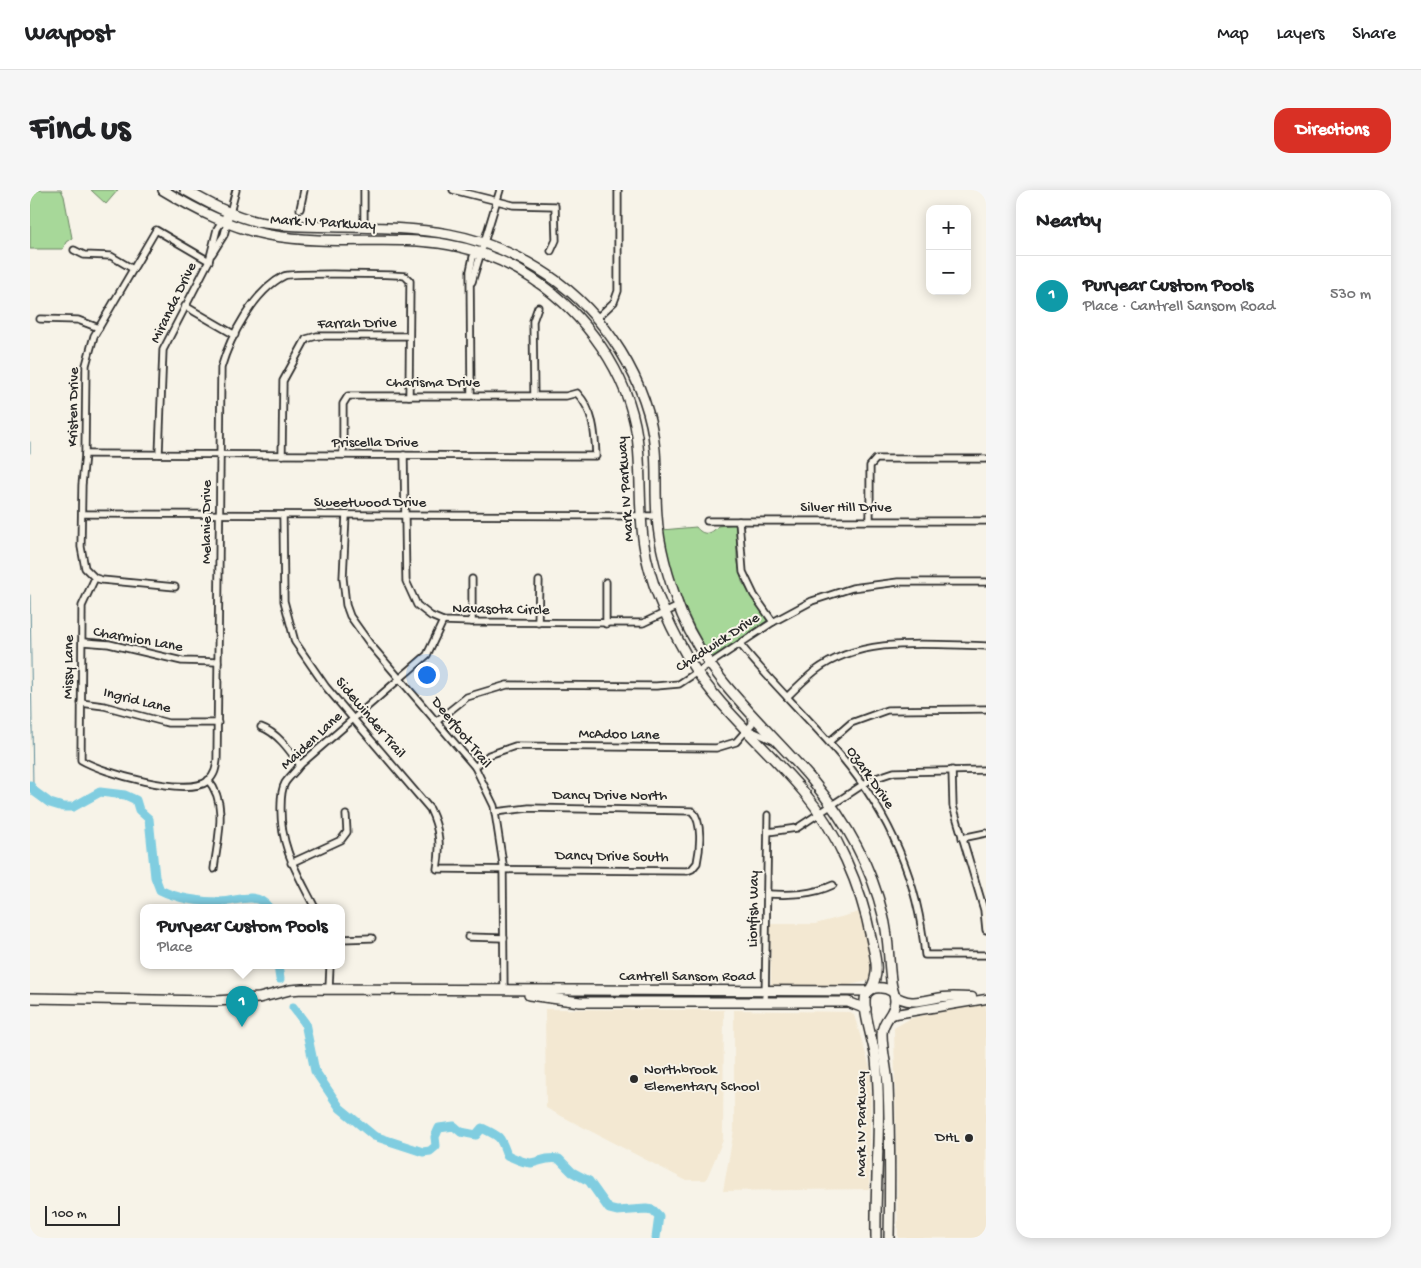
<!DOCTYPE html>
<html lang="en">
<head>
<meta charset="utf-8">
<style>
  :root { --surface:#fff; --page:#f6f6f6; --text:#202124; --muted:#757577; --line:#e0e0e0; --accent:#d93025 }
  body { margin:0; font-family:"Gochi Hand",sans-serif; background:var(--page); color:var(--text) }
  .controls { position:absolute; right:15px; top:15px; display:grid; overflow:hidden; border-radius:10px; box-shadow:0 2px 12px #0003 }
  .controls button { width:45px; height:45px; display:grid; place-items:center; padding:0; border:0; border-bottom:1px solid var(--line); background:var(--surface); color:var(--text); font:25px sans-serif }
  .scale { position:absolute; left:15px; bottom:12px; width:75px; box-sizing:border-box; padding-left:5px; border:2px solid #2b2b2b; border-top:0; font-size:14px; line-height:18px; white-space:nowrap; color:#2b2b2b; -webkit-text-stroke:4px #f7f3e8; paint-order:stroke }
  .you { position:absolute; left:396px; top:484px; width:18px; height:18px; margin:-12px; border:4px solid #fff; border-radius:50%; background:#1a73e8; box-shadow:0 0 0 8px #1a73e833 }
  .badge { display:grid; place-items:center; width:32px; height:32px; border-radius:50%; background:var(--accent); color:#fff; font-size:16px; font-weight:700 }
  .pin { position:absolute; translate:-50% -41px; filter:drop-shadow(0 1px 2px #0008) }
  .pin::after { content:''; position:absolute; top:26px; width:18px; height:15px; background:inherit; clip-path:polygon(0 0,100% 0,50% 100%) }
  .popup { position:absolute; left:110px; top:714px; width:205px; height:65px; box-sizing:border-box; display:grid; place-content:center; border-radius:10px; background:var(--surface); filter:drop-shadow(0 1px 4px #0005); font-size:16px; white-space:nowrap; color:var(--muted) }
  .popup b { font-size:19px; color:var(--text) }
  .popup::after { content:''; position:absolute; left:50%; top:100%; margin-left:-10px; border:10px solid transparent; border-top-color:var(--surface) }
  .list { margin:0; padding:0; list-style:none }
  h2 { display:flex; justify-content:space-between; align-items:center; height:65px; margin:0; padding:0 20px; font-size:21px }
  h2 small { font-size:16px; font-weight:400; color:var(--muted) }
  .list li { display:grid; grid-template-columns:32px 1fr auto; gap:15px; align-items:center; box-sizing:border-box; height:80px; padding:0 20px; border-top:1px solid var(--line) }
  .list b { display:block; font-size:19px; white-space:nowrap }
  .list p { margin:0; font-size:16px; white-space:nowrap; color:var(--muted) }
  .list em { font-size:16px; font-style:normal; color:var(--muted) }
  .map { position:relative; flex:none; width:956px; height:1048px; overflow:hidden; border-radius:15px }
  header { display:flex; align-items:center; gap:30px; box-sizing:border-box; height:70px; padding:0 25px; background:var(--surface); border-bottom:1px solid var(--line) }
  header strong { font-size:24px }
  nav { display:flex; gap:28px; margin-inline-start:auto; font-size:18px }
  .intro { display:flex; align-items:center; justify-content:space-between; box-sizing:border-box; height:120px; padding:0 30px }
  h1 { margin:0; font-size:35px }
  .button { padding:12px 22px; border-radius:15px; background:var(--accent); color:#fff; font-size:18px; font-weight:700 }
  main { display:flex; gap:30px; padding:0 30px }
  aside { flex:1; background:var(--surface); border-radius:15px; box-shadow:0 2px 12px #0003 }
  .map>svg:first-child { display:block }
</style>
</head>
<body>
<header>
<strong>Waypost</strong>
<nav><a>Map</a><a>Layers</a><a>Share</a></nav>
</header>
<div class="intro"><h1>Find us</h1><a class="button">Directions</a></div>
<main>
<div class="map">
<svg width="956" height="1048" viewBox="0 0 956 1048">
  <rect width="100%" height="100%" fill="#f7f3e8"/>
  <filter id="ink" filterUnits="userSpaceOnUse"><feTurbulence type="fractalNoise" baseFrequency=".02" numOctaves="2"/><feDisplacementMap in="SourceGraphic" scale="10" xChannelSelector="R" yChannelSelector="G"/><feConvolveMatrix kernelMatrix="1 2 1 2 8 2 1 2 1" color-interpolation-filters="sRGB"/></filter>
  <g filter="url(#ink)">
    <!-- built -->
    <g fill="#f3e8d2">
      <polygon points="829,722 840,764 841,783 838,791 810,797 741,795 740,734 785,734"/>
      <polygon points="944,815 956,815 956,1048 868,1048 864,838 881,828"/>
      <polygon points="515,819 694,820 693,950 676,990 655,990 516,918"/>
      <polygon points="704,820 821,822 824,825 841,881 839,999 693,1001 704,940"/>
    </g>
    <!-- green -->
    <g fill="#a7d899" stroke="#698262">
      <polygon points="0,0 31,0 34,6 42,48 36,52 33,59 0,59"/>
      <polygon points="61,0 88,0 76,14"/>
      <path d="M706,334l1,34 5,24 26,38 -56,38c-26,-41 -41,-81 -50,-128l34,-3c7,9 15,8 22,-1z"/>
    </g>
    <g fill="none" stroke-linecap="round" stroke-linejoin="round">
      <!-- stream -->
      <g stroke="#5e8c98" stroke-width="1">
        <polyline points="0,252 0,263"/>
        <polyline points="0,405 3,597"/>
      </g>
      <!-- river -->
      <g stroke="#80cde0" stroke-width="9">
        <path d="M0,595l5,7 15,11 13,4h10l27,-15 25,3 11,5 3,10 10,9 6,58 5,13c16,8 39,12 58,12 18,1 37,-13 51,6"/>
        <polyline points="248,776 250,789"/>
        <path d="M263,817l12,16 10,48 25,37 34,28 49,16 7,-1 6,-5 -1,-9 4,-9 15,-2 7,6 15,3 6,-7c19,9 18,8 25,27 7,3 16,8 24,8 11,-2 15,-6 28,-4l13,13 17,9 20,28 8,2 29,-2 7,1 6,6 -3,22"/>
      </g>
      <defs>
        <g id="minor">
          <polyline points="423,0 483,15 525,16 526,50 521,61"/>
          <polyline points="270,19 274,0"/>
          <polyline points="334,37 334,0"/>
          <polyline points="44,60 54,65 81,66 103,79"/>
          <polyline points="182,64 194,45 206,0"/>
          <polyline points="442,92 470,0"/>
          <polyline points="155,116 205,145"/>
          <polyline points="10,129 48,130 69,138"/>
          <polyline points="566,129 584,112 588,101 588,0"/>
          <polyline points="441,205 440,81 443,67 450,62"/>
          <polyline points="504,206 503,131 508,117"/>
          <path d="M55,264l511,2c-1,-23 -2,-45 -19,-63l-11,3h-218l-5,8v51"/>
          <polyline points="129,264 133,160 179,71 187,39 198,22"/>
          <polyline points="252,265 253,191 276,149 287,146 379,146"/>
          <polyline points="374,265 376,391 387,415 401,426 413,431 442,432 613,433 649,416"/>
          <polyline points="53,324 627,326"/>
          <path d="M253,325l1,86 11,41 31,45 104,122c10,21 11,38 7,60l250,2 5,-2 5,-6c3,-14 6,-41 -5,-52l-163,-3 -34,4"/>
          <polyline points="316,325 313,388 316,415 320,426 340,454 445,577 464,616 473,674 474,800"/>
          <polyline points="840,330 840,276 846,269 956,269"/>
          <polyline points="677,331 956,331"/>
          <polyline points="709,331 713,382 724,405 743,432"/>
          <path d="M65,388l-13,28 -1,154c22,13 105,37 127,21 7,-6 8,-13 9,-21l4,-392c9,-31 33,-77 63,-92 6,-3 109,-2 121,0l5,5 -1,115"/>
          <polyline points="442,389 442,432"/>
          <polyline points="576,392 576,434"/>
          <polyline points="145,397 72,390 65,388 55,378 51,357 52,295 55,264 56,175 64,146 126,40 179,71"/>
          <polyline points="508,433 509,391"/>
          <polyline points="53,452 79,454 152,471 188,472"/>
          <path d="M710,454c31,39 68,73 100,111 49,58 78,123 85,200h61"/>
          <path d="M757,507c9,-9 18,-18 28,-26 47,-36 116,-26 171,-25"/>
          <polyline points="51,513 74,516 138,533 188,533"/>
          <polyline points="407,531 437,507 477,495 626,496 649,494 743,432 782,411 822,398 868,392 956,392"/>
          <path d="M231,537c17,6 29,24 39,38"/>
          <polyline points="717,539 742,550"/>
          <polyline points="799,552 821,533 857,520 956,519"/>
          <polyline points="445,577 459,565 485,556 686,558 706,552 722,534 722,527"/>
          <polyline points="922,580 923,616 954,720 956,740"/>
          <path d="M178,590c21,24 9,61 6,89"/>
          <polyline points="738,642 767,638 840,590 864,582 956,580"/>
          <polyline points="932,648 956,643"/>
          <polyline points="261,673 311,650 317,642 316,625"/>
          <path d="M737,704c23,1 45,1 66,-9"/>
          <path d="M285,718c-18,-36 -35,-60 -34,-102 0,-7 0,-16 4,-23 4,-6 11,-12 15,-18l127,-110 16,-34"/>
          <polyline points="438,747 474,748"/>
          <polyline points="311,749 342,748"/>
          <polyline points="299,799 300,776"/>
          <polyline points="735,813 738,625"/>
        </g>
        <g id="tertiary">
          <path d="M864,805c16,12 31,4 50,2 9,-1 18,0 28,0"/>
          <polyline points="860,825 956,809"/>
        </g>
        <g id="secondary">
          <path d="M133,0c33,20 68,38 106,45 97,17 174,-17 264,44 53,35 95,94 104,157 5,37 1,73 7,109 6,40 24,78 44,113 30,50 77,88 115,133 34,40 58,95 68,147 4,19 10,34 -1,52"/>
          <path d="M155,0c23,13 47,26 74,32 26,5 53,4 80,5 80,1 139,1 209,48 57,38 101,107 107,175 2,22 0,44 2,66 2,33 13,68 25,99 28,66 85,112 130,165 33,40 59,85 71,135 6,21 5,43 8,65 0,7 4,14 4,21 0,13 -13,19 -13,33 0,17 5,34 6,51 2,51 2,102 1,153"/>
          <polyline points="499,805 550,812 818,812 836,819"/>
          <polyline points="0,808 186,811 229,808 260,800 272,799 839,801"/>
          <path d="M846,1048c-1,-59 6,-120 0,-179 -2,-15 -15,-52 -10,-64 5,-10 19,-8 27,-3"/>
        </g>
      </defs>
      <!-- minor casing -->
      <use href="#minor" stroke="#2b2b2b" stroke-width="9"/>
      <!-- tertiary casing -->
      <use href="#tertiary" stroke="#2b2b2b" stroke-width="11"/>
      <!-- secondary casing -->
      <use href="#secondary" stroke="#2b2b2b" stroke-width="12"/>
      <!-- minor -->
      <use href="#minor" stroke="#f7f3e8" stroke-width="5.5"/>
      <!-- tertiary -->
      <use href="#tertiary" stroke="#f7f3e8" stroke-width="8"/>
      <!-- secondary -->
      <use href="#secondary" stroke="#f7f3e8" stroke-width="9"/>
    </g>
  </g>
  <!-- markers -->
  <g fill="#2b2b2b" stroke="#f7f3e8" stroke-width="2">
    <circle cx="604" cy="889" r="5"/>
    <circle cx="939" cy="948" r="5"/>
  </g>
  <g text-anchor="middle" dominant-baseline="central" stroke-width="4" stroke-linejoin="round" paint-order="stroke">
    <!-- street labels -->
    <g font-size="15" fill="#2b2b2b" stroke="#f7f3e8">
      <text transform="translate(293 33) rotate(3)">Mark IV Parkway</text>
      <text transform="translate(144 113) rotate(-64)">Miranda Drive</text>
      <text transform="translate(327 134) rotate(-1)">Farrah Drive</text>
      <text x="403" y="193">Charisma Drive</text>
      <text transform="translate(44 217) rotate(-89)">Kristen Drive</text>
      <text x="345" y="253">Priscella Drive</text>
      <text transform="translate(596 299) rotate(-94)">Mark IV Parkway</text>
      <text x="340" y="313">Sweetwood Drive</text>
      <text x="816" y="318">Silver Hill Drive</text>
      <text transform="translate(177 332) rotate(-90)">Melanie Drive</text>
      <text transform="translate(471 420) rotate(1)">Navasota Circle</text>
      <text transform="translate(108 450) rotate(10)">Charmion Lane</text>
      <text transform="translate(688 453) rotate(-33)">Chadwick Drive</text>
      <text transform="translate(39 477) rotate(-89)">Missy Lane</text>
      <text transform="translate(107 511) rotate(14)">Ingrid Lane</text>
      <text transform="translate(340 528) rotate(50)">Sidewinder Trail</text>
      <text transform="translate(431 543) rotate(51)">Deerfoot Trail</text>
      <text transform="translate(589 545) rotate(1)">McAdoo Lane</text>
      <text transform="translate(282 551) rotate(-43)">Maiden Lane</text>
      <text transform="translate(840 588) rotate(55)">Ozark Drive</text>
      <text x="580" y="606">Dancy Drive North</text>
      <text transform="translate(582 667) rotate(1)">Dancy Drive South</text>
      <text transform="translate(724 719) rotate(-89)">Lionfish Way</text>
      <text x="657" y="787">Cantrell Sansom Road</text>
      <text transform="translate(832 934) rotate(-90)">Mark IV Parkway</text>
    </g>
    <!-- poi labels -->
    <g font-size="15" fill="#2b2b2b" stroke="#f7f3e8" text-anchor="start">
      <text x="614" y="880">Northbrook<tspan x="614" dy="17">Elementary School</tspan></text>
      <text x="929" y="948" text-anchor="end">DHL</text>
    </g>
  </g>
</svg>
<div class="controls">
<button>+</button>
<button>−</button>
</div>
<div class="scale">100 m</div>
<div class="you"></div>
<div class="pin badge" style="left:212px;top:837px;background:#0f9aa8">1</div>
<div class="popup"><b>Puryear Custom Pools</b>Place</div>
</div>
<aside>
<h2>Nearby<small></small></h2>
<ul class="list">
<li><span class="badge" style="background:#0f9aa8">1</span><div><b>Puryear Custom Pools</b><p>Place · Cantrell Sansom Road</p></div><em>530 m</em></li>
</ul>
</aside>
</main>
</body>
</html>
